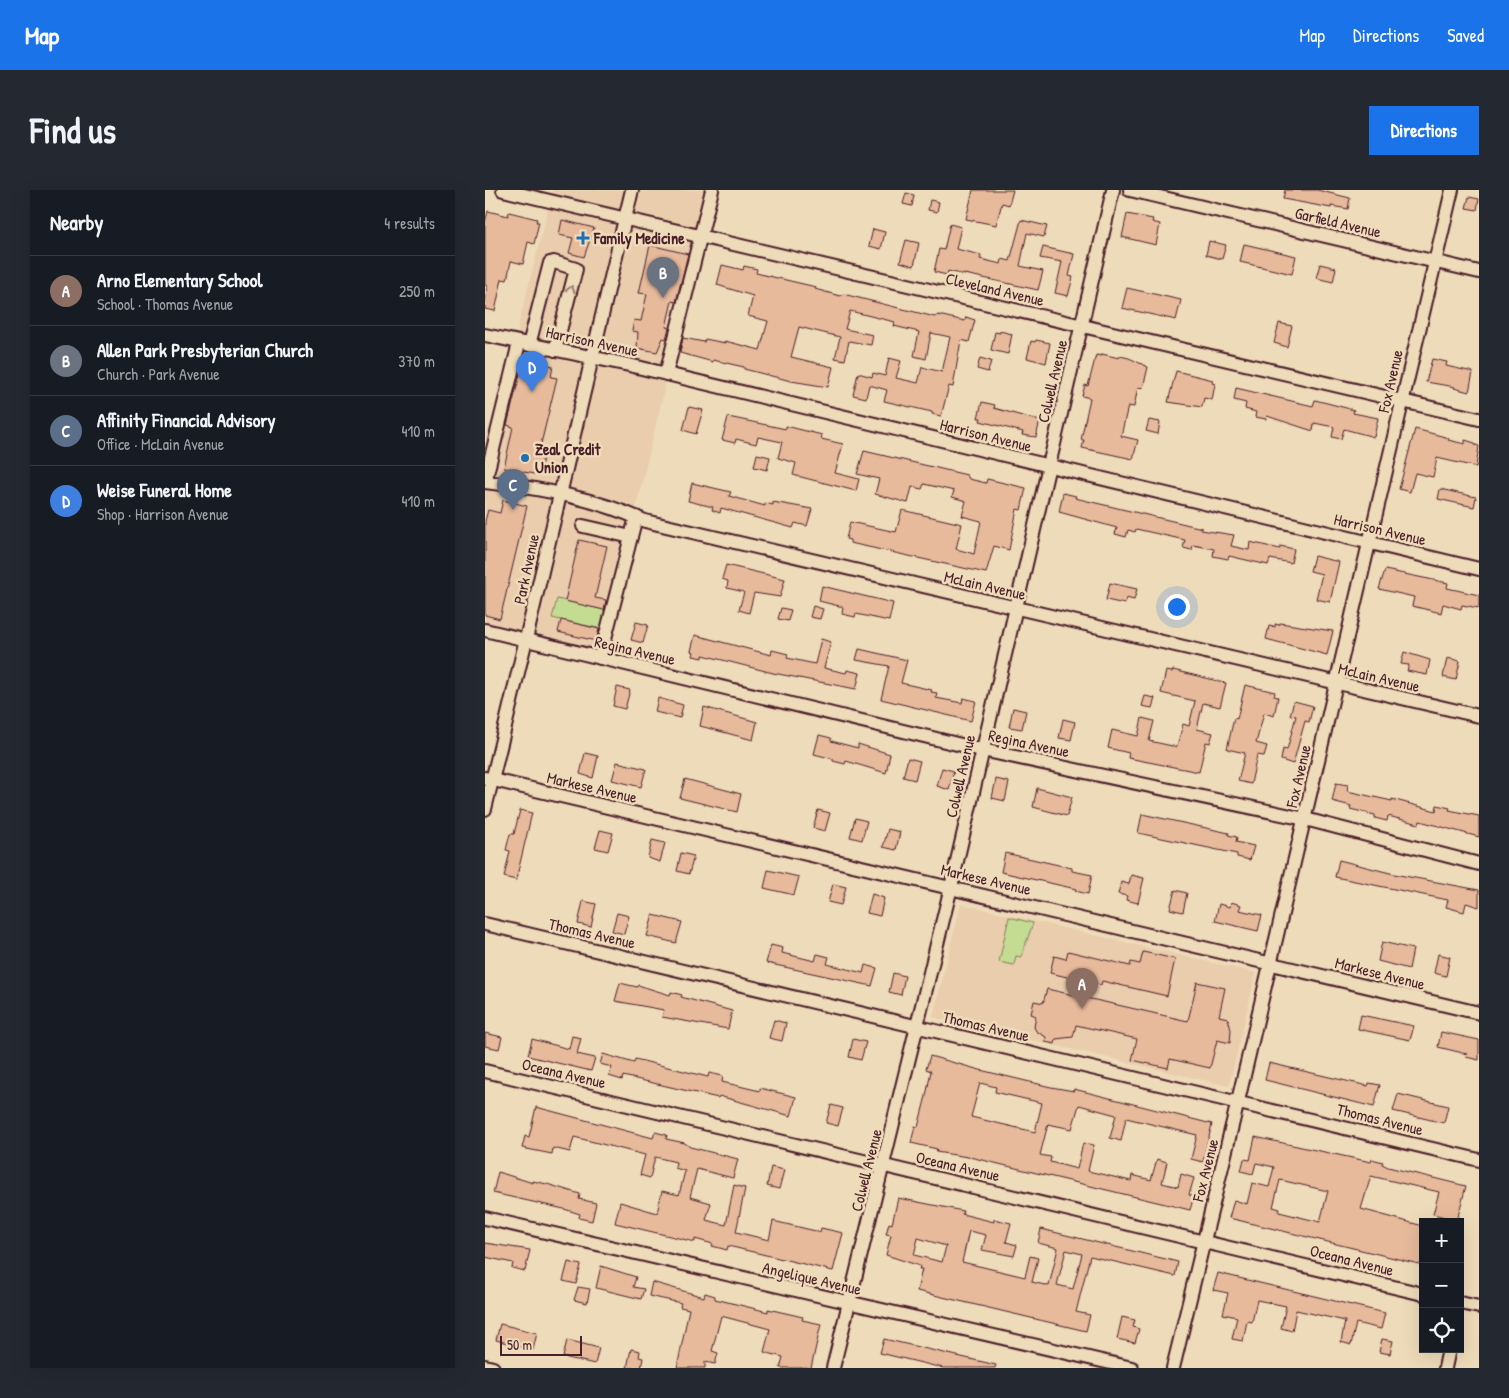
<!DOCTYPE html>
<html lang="en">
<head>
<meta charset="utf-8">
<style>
  :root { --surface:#171b24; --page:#242831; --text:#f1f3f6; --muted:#9ea1a6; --line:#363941; --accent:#1a73e8 }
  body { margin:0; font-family:"Patrick Hand",sans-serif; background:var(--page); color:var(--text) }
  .controls { position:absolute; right:15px; bottom:15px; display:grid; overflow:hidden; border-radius:0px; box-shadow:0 5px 20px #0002 }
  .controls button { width:45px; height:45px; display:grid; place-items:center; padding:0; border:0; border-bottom:1px solid var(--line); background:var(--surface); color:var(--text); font:25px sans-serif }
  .scale { position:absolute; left:15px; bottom:12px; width:82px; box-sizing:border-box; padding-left:5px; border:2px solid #4a1f2b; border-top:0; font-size:14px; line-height:18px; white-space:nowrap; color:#4a1f2b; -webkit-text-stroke:4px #eedbb9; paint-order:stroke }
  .you { position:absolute; left:691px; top:416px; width:18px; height:18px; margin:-12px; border:4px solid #fff; border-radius:50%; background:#1a73e8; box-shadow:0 0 0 8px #1a73e833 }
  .badge { display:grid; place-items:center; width:32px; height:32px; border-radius:50%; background:var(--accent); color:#fff; font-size:16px; font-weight:700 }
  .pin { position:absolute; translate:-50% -41px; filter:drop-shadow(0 1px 2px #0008) }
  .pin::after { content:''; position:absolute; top:26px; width:18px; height:15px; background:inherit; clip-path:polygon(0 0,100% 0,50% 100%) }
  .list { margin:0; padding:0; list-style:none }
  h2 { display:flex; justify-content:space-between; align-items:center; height:65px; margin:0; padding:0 20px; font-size:21px }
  h2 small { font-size:16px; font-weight:400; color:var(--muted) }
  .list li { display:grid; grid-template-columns:32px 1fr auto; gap:15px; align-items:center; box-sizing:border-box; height:70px; padding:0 20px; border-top:1px solid var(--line) }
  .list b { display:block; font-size:19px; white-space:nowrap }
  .list p { margin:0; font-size:16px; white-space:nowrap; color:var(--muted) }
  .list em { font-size:16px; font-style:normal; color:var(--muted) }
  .icon { flex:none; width:28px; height:28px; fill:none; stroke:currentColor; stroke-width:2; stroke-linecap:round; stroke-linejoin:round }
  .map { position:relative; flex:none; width:994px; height:1178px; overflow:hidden; border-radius:0px }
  header { display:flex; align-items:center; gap:30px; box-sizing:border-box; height:70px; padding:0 25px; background:var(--accent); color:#fff }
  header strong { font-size:24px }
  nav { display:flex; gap:28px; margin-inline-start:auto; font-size:18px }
  .intro { display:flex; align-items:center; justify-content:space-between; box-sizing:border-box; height:120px; padding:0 30px }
  h1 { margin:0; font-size:35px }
  .button { padding:12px 22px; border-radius:0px; background:var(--accent); color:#fff; font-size:18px; font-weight:700 }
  main { display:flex; gap:30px; padding:0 30px }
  aside { flex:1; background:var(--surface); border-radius:0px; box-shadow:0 5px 20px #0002 }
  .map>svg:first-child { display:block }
</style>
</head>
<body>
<header>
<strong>Map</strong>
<nav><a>Map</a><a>Directions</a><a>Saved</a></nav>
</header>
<div class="intro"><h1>Find us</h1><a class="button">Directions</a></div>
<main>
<aside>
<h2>Nearby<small>4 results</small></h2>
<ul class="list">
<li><span class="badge" style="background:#8d6e63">A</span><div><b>Arno Elementary School</b><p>School · Thomas Avenue</p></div><em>250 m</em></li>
<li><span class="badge" style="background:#6b7280">B</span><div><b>Allen Park Presbyterian Church</b><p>Church · Park Avenue</p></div><em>370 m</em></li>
<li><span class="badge" style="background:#5c6f8a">C</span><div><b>Affinity Financial Advisory</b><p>Office · McLain Avenue</p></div><em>410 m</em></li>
<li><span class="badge" style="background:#3f7fe0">D</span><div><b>Weise Funeral Home</b><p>Shop · Harrison Avenue</p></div><em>410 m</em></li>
</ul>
</aside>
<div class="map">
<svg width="994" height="1178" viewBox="0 0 994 1178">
  <rect width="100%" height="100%" fill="#eedbb9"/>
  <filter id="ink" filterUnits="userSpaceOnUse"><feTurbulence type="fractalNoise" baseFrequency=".02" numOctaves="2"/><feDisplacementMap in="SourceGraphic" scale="10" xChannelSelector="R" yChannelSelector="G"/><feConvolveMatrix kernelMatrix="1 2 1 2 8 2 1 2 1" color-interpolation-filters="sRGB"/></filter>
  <g filter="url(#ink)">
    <!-- built -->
    <g fill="#e9cdad">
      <polygon points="68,0 227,0 115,468 0,440 0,292 34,153 33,137"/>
      <polygon points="476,714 771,783 744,896 448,827"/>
    </g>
    <!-- green -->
    <g fill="#c3dc92" stroke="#867e5e">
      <polygon points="72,409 120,420 117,439 67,428"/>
      <polygon points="524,727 548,733 536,767 531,766 529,775 514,772"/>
    </g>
    <!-- building -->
    <g fill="#e7ba9b" stroke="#4a1f2b" fill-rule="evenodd">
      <polygon points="488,0 528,0 524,15 517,13 511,35 481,29"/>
      <polygon points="800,0 832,0 865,8 863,19 846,16 846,18 798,9"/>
      <polygon points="421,3 429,5 427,16 418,14"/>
      <polygon points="984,7 994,9 992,20 981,18"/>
      <polygon points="445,10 454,12 452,22 443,20"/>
      <polygon points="3,21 23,26 24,22 52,29 51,32 54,32 49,54 43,52 38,74 26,71 22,90 17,89 10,121 0,119 2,96 0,95 0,33"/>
      <polygon points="642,24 668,29 667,32 675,34 671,55 637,47"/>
      <polygon points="77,30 109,38 99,67 84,63 88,48 74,45"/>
      <polygon points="536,30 562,36 559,47 542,43 535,76 558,81 553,100 480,84 480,85 463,81 462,85 449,82 454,59 459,60 465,34 476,37 471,59 496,65 495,69 516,74 517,69 525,71"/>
      <polygon points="388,39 400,42 396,59 384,56"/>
      <polygon points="421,50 434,53 429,76 415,72"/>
      <polygon points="724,51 741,55 737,69 721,65"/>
      <polygon points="759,54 811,66 807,84 755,72"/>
      <polygon points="165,55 203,64 191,112 187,111 181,137 184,138 181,149 178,148 172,162 152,158 153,142 147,141 149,130 156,131 162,104 154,103"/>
      <polygon points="558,57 589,64 584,86 588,87 583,106 570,103 577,72 555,68"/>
      <polygon points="835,74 851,78 848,92 831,88"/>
      <polygon points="237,75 258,80 259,76 272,79 271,83 331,97 330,99 355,106 358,104 450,127 453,125 480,131 481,127 490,130 484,152 476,150 468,197 464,196 456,226 447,224 447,222 399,211 402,200 384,195 381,208 368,205 373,183 387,187 388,183 400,186 404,168 416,171 411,188 433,193 437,177 457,182 465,147 446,143 441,169 429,166 434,142 409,136 410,132 365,121 360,139 388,145 386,155 364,151 360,170 350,168 355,147 314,137 306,167 348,177 343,197 306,191 259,179 259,177 228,170 228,172 195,163 198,148 219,152 220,149 240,153 240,151 275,160 283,131 263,126 268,106 232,95"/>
      <polygon points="642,98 696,110 691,130 637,118"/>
      <polygon points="794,133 807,136 802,157 789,153"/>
      <polygon points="515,141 527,144 523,164 506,160 510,142 515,143"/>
      <polygon points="551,150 565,153 561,173 542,168 546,151 550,152"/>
      <polygon points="617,164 634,168 635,166 644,168 663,177 658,198 653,197 649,217 643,216 636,246 653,250 648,269 597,258 599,250 596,250 605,208 597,206 600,195 603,196 611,165 617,166"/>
      <polygon points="495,168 506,171 503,182 492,179"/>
      <polygon points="39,169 68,176 66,187 72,188 55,258 60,259 54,285 19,278 28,237 22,235"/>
      <polygon points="947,169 962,172 961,176 988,182 984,202 969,198 970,197 941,192"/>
      <polygon points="691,181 728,190 727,193 730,194 727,210 719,208 717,217 683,212"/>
      <polygon points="751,198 828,216 830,210 842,213 869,220 868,223 893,228 889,247 859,239 856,249 847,247 849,237 829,233 828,241 782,226 781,229 770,227 771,222 760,219 761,213 749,210"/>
      <polygon points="497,212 510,215 509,218 555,231 551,247 537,245 538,242 495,231 496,228 493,228"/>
      <polygon points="204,217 218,220 211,244 198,240"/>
      <polygon points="243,227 301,239 301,236 337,245 336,249 358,254 350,283 374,289 371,301 308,285 311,273 293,268 297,252 273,247 271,254 251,249 250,253 237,250"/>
      <polygon points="664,230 675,232 673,244 661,241"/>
      <polygon points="930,239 964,248 963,250 980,254 980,250 990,253 990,255 994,256 991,277 952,268 948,287 930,283 925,302 914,299"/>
      <polygon points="379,261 482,285 484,289 501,293 502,289 541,298 536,320 532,319 524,360 509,356 501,383 365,353 365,350 361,349 365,332 411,342 417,320 477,334 471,359 489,364 496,331 477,326 481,311 467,307 469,301 439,294 437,299 427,297 423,313 390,304 394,289 372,284"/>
      <polygon points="272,264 285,267 282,280 269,277"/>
      <polygon points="207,293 246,302 244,306 280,316 280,313 288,315 288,312 327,319 322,336 310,333 308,338 236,318 235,323 227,320 228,317 203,311"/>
      <polygon points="955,299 991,307 989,317 953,309"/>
      <polygon points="578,303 591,306 590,308 717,338 716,340 749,345 746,356 764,360 765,352 795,359 795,356 809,359 806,373 785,369 783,375 744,366 743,369 728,366 729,359 708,355 707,360 698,358 700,350 651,339 650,342 643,340 641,347 630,344 632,338 574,322"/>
      <polygon points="18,310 42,316 15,429 0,425 0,331 3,320 15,323"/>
      <polygon points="94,350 122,356 110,408 121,410 119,420 80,411"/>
      <polygon points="829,366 854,372 845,412 831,409 837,384 825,381"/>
      <polygon points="241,375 300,389 295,407 269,403 264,423 254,420 259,402 242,398 243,391 237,389"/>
      <polygon points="900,380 963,393 962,398 994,405 994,418 977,415 976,419 958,414 956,423 927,416 929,407 894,399"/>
      <polygon points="625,393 652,399 649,410 641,408 640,414 621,410"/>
      <polygon points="337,396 408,413 404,431 371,424 370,427 357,424 358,417 334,411"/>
      <polygon points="328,416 338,419 335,429 325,427"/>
      <polygon points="296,418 306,420 303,431 293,429"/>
      <polygon points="76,430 114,439 111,451 73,442"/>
      <polygon points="151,432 163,435 158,453 146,450"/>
      <polygon points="795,433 848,441 842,465 781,449 784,436 790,437 790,434 794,435"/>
      <polygon points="210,445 286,465 287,460 303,464 302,468 330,474 336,449 346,452 339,478 361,483 362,480 375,483 371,499 288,483 218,465 218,468 208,466 209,462 206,461"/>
      <polygon points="374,459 422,470 416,493 447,500 446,502 452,503 451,508 477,513 478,508 491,511 486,531 396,509 404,476 371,470"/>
      <polygon points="919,462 945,470 942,485 922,481 924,475 916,474"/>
      <polygon points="962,468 975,471 971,490 958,487"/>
      <polygon points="688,480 741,493 735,517 718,513 712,539 728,543 725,553 721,552 714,582 643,568 644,563 623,558 627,540 653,546 657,528 669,531 664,551 692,557 698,534 704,536 710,511 676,503 681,481 687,482"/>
      <polygon points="760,495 790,502 789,506 793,507 789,526 779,523 771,553 782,556 779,566 772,565 766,594 753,591 760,563 742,559 749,528 752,529"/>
      <polygon points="132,497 145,500 140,519 128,516"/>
      <polygon points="660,506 670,508 667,518 657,516"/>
      <polygon points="173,508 198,515 195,528 170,522"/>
      <polygon points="809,511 828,516 824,532 820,531 808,574 796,570 798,559 802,560 811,526 805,525"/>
      <polygon points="219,517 272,532 268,550 215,536"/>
      <polygon points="528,518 541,521 537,539 524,537"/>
      <polygon points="578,529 590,532 586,550 574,548"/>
      <polygon points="334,545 346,548 346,551 373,558 373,554 405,564 401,583 361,571 360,574 348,571 348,569 329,564"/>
      <polygon points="100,563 113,566 108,588 95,584"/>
      <polygon points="423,568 435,571 430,590 418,587"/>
      <polygon points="132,572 161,579 156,597 127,590"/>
      <polygon points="457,578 469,581 464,600 452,596"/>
      <polygon points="200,589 256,604 252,622 195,608"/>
      <polygon points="511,589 524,592 520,611 507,608"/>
      <polygon points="851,593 863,595 862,601 907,611 907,609 951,621 952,615 965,618 964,620 994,626 994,647 935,631 934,634 903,626 902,631 890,628 890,625 865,619 866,616 847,611"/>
      <polygon points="552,598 587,607 582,626 548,617"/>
      <polygon points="35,620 47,623 31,690 19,687 25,661 21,660 25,644 29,644"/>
      <polygon points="333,620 345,623 340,641 328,638"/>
      <polygon points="657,624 744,643 743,645 752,647 751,652 769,656 765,670 752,667 752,664 653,643"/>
      <polygon points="370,628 382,631 377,650 365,647"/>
      <polygon points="403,639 415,642 411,660 398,657"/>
      <polygon points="115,640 128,643 123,661 110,658"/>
      <polygon points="167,650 180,653 175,672 163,668"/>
      <polygon points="196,663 209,666 204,684 192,681"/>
      <polygon points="520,663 587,678 587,681 607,685 603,704 590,701 591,699 516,682"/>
      <polygon points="854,670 909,684 994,700 994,717 981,713 979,722 961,717 963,710 850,687"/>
      <polygon points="283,680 314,687 309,705 279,698"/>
      <polygon points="646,685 659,688 653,713 641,710 642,706 633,704 636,692 644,694"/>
      <polygon points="348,694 361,697 356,715 343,712"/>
      <polygon points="690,700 702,703 698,722 685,719"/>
      <polygon points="387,704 399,708 395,726 382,723"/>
      <polygon points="98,711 111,714 106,737 93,734"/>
      <polygon points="746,712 756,715 754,720 777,725 773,741 730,731 734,714 745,717"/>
      <polygon points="132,723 144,726 139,744 127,741"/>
      <polygon points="168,725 197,732 191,753 162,746"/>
      <polygon points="897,752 928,759 924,779 893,771"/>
      <polygon points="286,755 298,758 297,763 330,771 332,764 344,767 342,774 378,783 380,775 392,778 387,796 281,773"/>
      <polygon points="583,761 645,776 646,772 655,774 658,762 690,769 682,806 617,791 616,795 565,783 569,766 581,769"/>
      <polygon points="953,764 965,767 961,786 949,783"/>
      <polygon points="408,783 420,786 416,805 404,802"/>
      <polygon points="712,792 740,798 734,826 743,828 746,840 745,853 732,850 725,878 685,869 683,878 647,870 652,849 591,835 588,847 571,849 570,854 560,852 561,847 551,841 549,837 551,826 546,824 549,811 558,813 562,799 703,831"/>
      <polygon points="135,793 152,797 153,795 185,805 186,802 197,805 196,807 247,821 243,839 177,827 179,820 130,811"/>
      <polygon points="876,825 929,836 925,850 873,839"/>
      <polygon points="289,830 301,833 297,851 284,848"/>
      <polygon points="956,842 994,850 994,870 981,867 982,864 953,857"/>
      <polygon points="0,843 17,847 14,859 0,856"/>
      <polygon points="87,846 96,848 92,864 110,868 106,881 43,866 47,849 84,859"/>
      <polygon points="368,849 381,852 376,870 364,867"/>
      <polygon points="118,864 149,873 150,869 223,887 224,883 238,886 237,892 275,901 275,898 311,907 306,926 234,906 233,908 138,886 137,890 124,886 127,877 115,874"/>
      <path d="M445,866l50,14 71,17 23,4v-2l138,35 -9,38 -12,-3 6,-24 -71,-17 -5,23 -11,-3 6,-23 -37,-10 -7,24 -24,-5 -8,31 11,2 -1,5 27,7 6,-26 11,2 -6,26 43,10 1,-6 19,5 6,-21 10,3 -5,21 16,4 3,-13 13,4 -5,17 5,1 -4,14 -216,-52 -38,-6 1,-3 -26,-6 4,-17 3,1 8,-31 5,-25 -5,-2zM495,893l16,4 -1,5 47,11 -7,29 -64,-15z"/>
      <polygon points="784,873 883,896 884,893 895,895 889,917 780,890"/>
      <polygon points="913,904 963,916 959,933 908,921"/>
      <polygon points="346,915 358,918 353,936 341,933"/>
      <polygon points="51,917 168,948 170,942 182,945 181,949 200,953 205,957 253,969 248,988 212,979 205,1007 226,1013 221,1030 241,1035 249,995 260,998 251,1042 284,1050 288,1031 335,1042 336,1038 358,1043 348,1081 243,1056 242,1060 227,1056 228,1054 210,1049 210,1052 130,1033 135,1012 172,1023 177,1001 194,1005 200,981 190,978 191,972 170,967 165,988 155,985 160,965 89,947 85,962 68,958 67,964 37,958 40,946 44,947"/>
      <path d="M770,947l116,25 1,-3 11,3 -1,2 6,3 78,19 -9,34 -24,-6 6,-22 -68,-16 -10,33 62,17v39l-194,-47 5,-18 13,4 5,-21 17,4 5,-20 -18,-4 -3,11 -12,-3 3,-12 6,1zM795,990l48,11 -8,31 -41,-10 1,-3 -7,-2z"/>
      <polygon points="286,977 299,980 294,999 282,996"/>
      <polygon points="13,982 48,993 48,991 62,994 95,1004 94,1009 111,1013 107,1031 94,1028 95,1024 79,1019 8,1003"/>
      <path d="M413,1008l65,13 -1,3 32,8v-3l17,4 -5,19 11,3 -3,11 -32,-6 4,-15 -17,-4 -7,31 63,15 5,-21 8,2 -6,24 17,4 9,-38 -20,-5 3,-14 137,33 -3,14 -85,-20 -14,56 14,3 -4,16 -169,-40 5,-22h-3l1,-3 -34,-11 5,-20 -5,-1 3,-11 3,1zM433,1048l28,8 -4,16 -28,-7zM581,1060l16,4 -9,35 -16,-4z"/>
      <polygon points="0,1053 45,1060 40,1081 27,1078 28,1073 0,1067"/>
      <polygon points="83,1072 96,1075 91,1094 78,1091"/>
      <polygon points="116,1076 151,1087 148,1097 159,1099 156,1109 111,1098"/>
      <polygon points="733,1083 900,1123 896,1139 871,1133 866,1155 856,1152 860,1131 811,1120 807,1141 796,1138 801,1116 772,1110 767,1132 762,1131 758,1151 747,1149 752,1127 738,1124 743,1103 728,1100"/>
      <polygon points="167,1092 219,1107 220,1103 230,1106 230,1109 263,1117 283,1122 283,1119 318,1127 317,1130 336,1134 326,1178 295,1178 298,1167 279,1162 285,1139 236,1126 227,1161 233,1163 230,1174 220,1172 220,1178 192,1178 204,1119 195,1117 196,1113 164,1106"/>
      <polygon points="93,1097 105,1099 102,1113 89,1110"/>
      <polygon points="637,1127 650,1130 648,1137 654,1139 650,1153 632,1149"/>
      <polygon points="15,1134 52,1143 48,1160 11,1150"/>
      <polygon points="399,1149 511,1175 510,1178 458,1178 395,1163"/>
      <polygon points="897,1149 908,1151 905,1164 894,1162"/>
      <polygon points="82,1150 114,1158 110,1174 78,1167"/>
      <polygon points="146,1159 155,1161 154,1167 158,1168 156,1178 142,1178"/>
    </g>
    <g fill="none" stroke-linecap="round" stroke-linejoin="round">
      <defs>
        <g id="minor">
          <polyline points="18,0 994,229"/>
          <polyline points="645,0 994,82"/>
          <polyline points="0,145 144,175 994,379"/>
          <polyline points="44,155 65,73 69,72 91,79 70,160"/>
          <polyline points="181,184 227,0"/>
          <path d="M0,292c55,6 109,16 160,39l834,195"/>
          <polyline points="0,292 34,153"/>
          <polyline points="98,336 146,347"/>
          <polyline points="0,440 497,560 820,629 994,674"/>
          <polyline points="115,468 151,327"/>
          <polyline points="0,588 994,823"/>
          <path d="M0,619c51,-206 97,-413 147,-619"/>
          <polyline points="0,734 994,970"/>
          <polyline points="0,881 938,1104"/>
          <polyline points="0,1028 647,1178"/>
          <polyline points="975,1113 994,1117"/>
          <polyline points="0,1176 8,1178"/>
          <polyline points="348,1178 466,697 628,0"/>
          <polyline points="688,1178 753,911 967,0"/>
          <polyline points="960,1178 964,1159"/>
        </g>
      </defs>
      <!-- minor casing -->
      <use href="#minor" stroke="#4a1f2b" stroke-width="16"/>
      <!-- minor -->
      <use href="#minor" stroke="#eedbb9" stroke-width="12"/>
    </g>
    <!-- one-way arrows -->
    <defs><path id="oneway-chevron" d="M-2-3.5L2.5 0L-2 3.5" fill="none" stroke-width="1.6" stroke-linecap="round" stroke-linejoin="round" transform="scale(1.25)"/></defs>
    <use stroke="#9c7d72" href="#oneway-chevron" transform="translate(86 99) rotate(-75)"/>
  </g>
  <!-- markers -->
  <g fill="#1f6fb2" stroke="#eedbb9" stroke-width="2">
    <path d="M95.5 40.5h5v5h5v5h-5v5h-5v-5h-5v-5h5z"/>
    <circle cx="40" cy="268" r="5"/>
  </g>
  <g text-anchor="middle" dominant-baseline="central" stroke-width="5" stroke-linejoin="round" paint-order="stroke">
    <!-- street labels -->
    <g font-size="16" fill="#4a1f2b" stroke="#eedbb9">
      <text transform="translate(853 32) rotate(13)">Garfield Avenue</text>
      <text transform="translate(510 99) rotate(13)">Cleveland Avenue</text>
      <text transform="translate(107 151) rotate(12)">Harrison Avenue</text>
      <text transform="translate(567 191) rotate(-77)">Colwell Avenue</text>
      <text transform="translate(905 191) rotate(-77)">Fox Avenue</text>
      <text transform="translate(501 245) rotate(14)">Harrison Avenue</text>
      <text transform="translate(895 339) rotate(13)">Harrison Avenue</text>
      <text transform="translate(41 379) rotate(-78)">Park Avenue</text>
      <text transform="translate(500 395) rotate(13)">McLain Avenue</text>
      <text transform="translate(150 460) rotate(13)">Regina Avenue</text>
      <text transform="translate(894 487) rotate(13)">McLain Avenue</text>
      <text transform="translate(544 553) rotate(12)">Regina Avenue</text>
      <text transform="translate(475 586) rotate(-77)">Colwell Avenue</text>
      <text transform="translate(813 586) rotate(-77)">Fox Avenue</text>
      <text transform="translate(107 597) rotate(13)">Markese Avenue</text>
      <text transform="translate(501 689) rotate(13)">Markese Avenue</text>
      <text transform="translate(107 743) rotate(13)">Thomas Avenue</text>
      <text transform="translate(895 783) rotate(14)">Markese Avenue</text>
      <text transform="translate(501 836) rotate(13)">Thomas Avenue</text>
      <text transform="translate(79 883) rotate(13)">Oceana Avenue</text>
      <text transform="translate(895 929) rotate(14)">Thomas Avenue</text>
      <text transform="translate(473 976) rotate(13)">Oceana Avenue</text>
      <text transform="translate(381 980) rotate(-76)">Colwell Avenue</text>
      <text transform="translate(720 980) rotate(-76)">Fox Avenue</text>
      <text transform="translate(867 1070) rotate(14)">Oceana Avenue</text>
      <text transform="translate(327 1088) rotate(13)">Angelique Avenue</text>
    </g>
    <!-- poi labels -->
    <g font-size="16" font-weight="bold" fill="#4a1f2b" stroke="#eedbb9" text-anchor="start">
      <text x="109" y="48">Family Medicine</text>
      <text x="50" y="259">Zeal Credit<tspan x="50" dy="18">Union</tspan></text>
    </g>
  </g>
</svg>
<div class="controls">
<button>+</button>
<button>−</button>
<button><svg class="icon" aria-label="locate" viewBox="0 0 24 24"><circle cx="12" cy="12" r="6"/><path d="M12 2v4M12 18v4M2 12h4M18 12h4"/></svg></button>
</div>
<div class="scale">50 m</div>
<div class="you"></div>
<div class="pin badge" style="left:597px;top:819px;background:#8d6e63">A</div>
<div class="pin badge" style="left:178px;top:108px;background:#6b7280">B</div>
<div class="pin badge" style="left:28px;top:320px;background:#5c6f8a">C</div>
<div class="pin badge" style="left:47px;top:202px;background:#3f7fe0">D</div>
</div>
</main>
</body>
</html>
